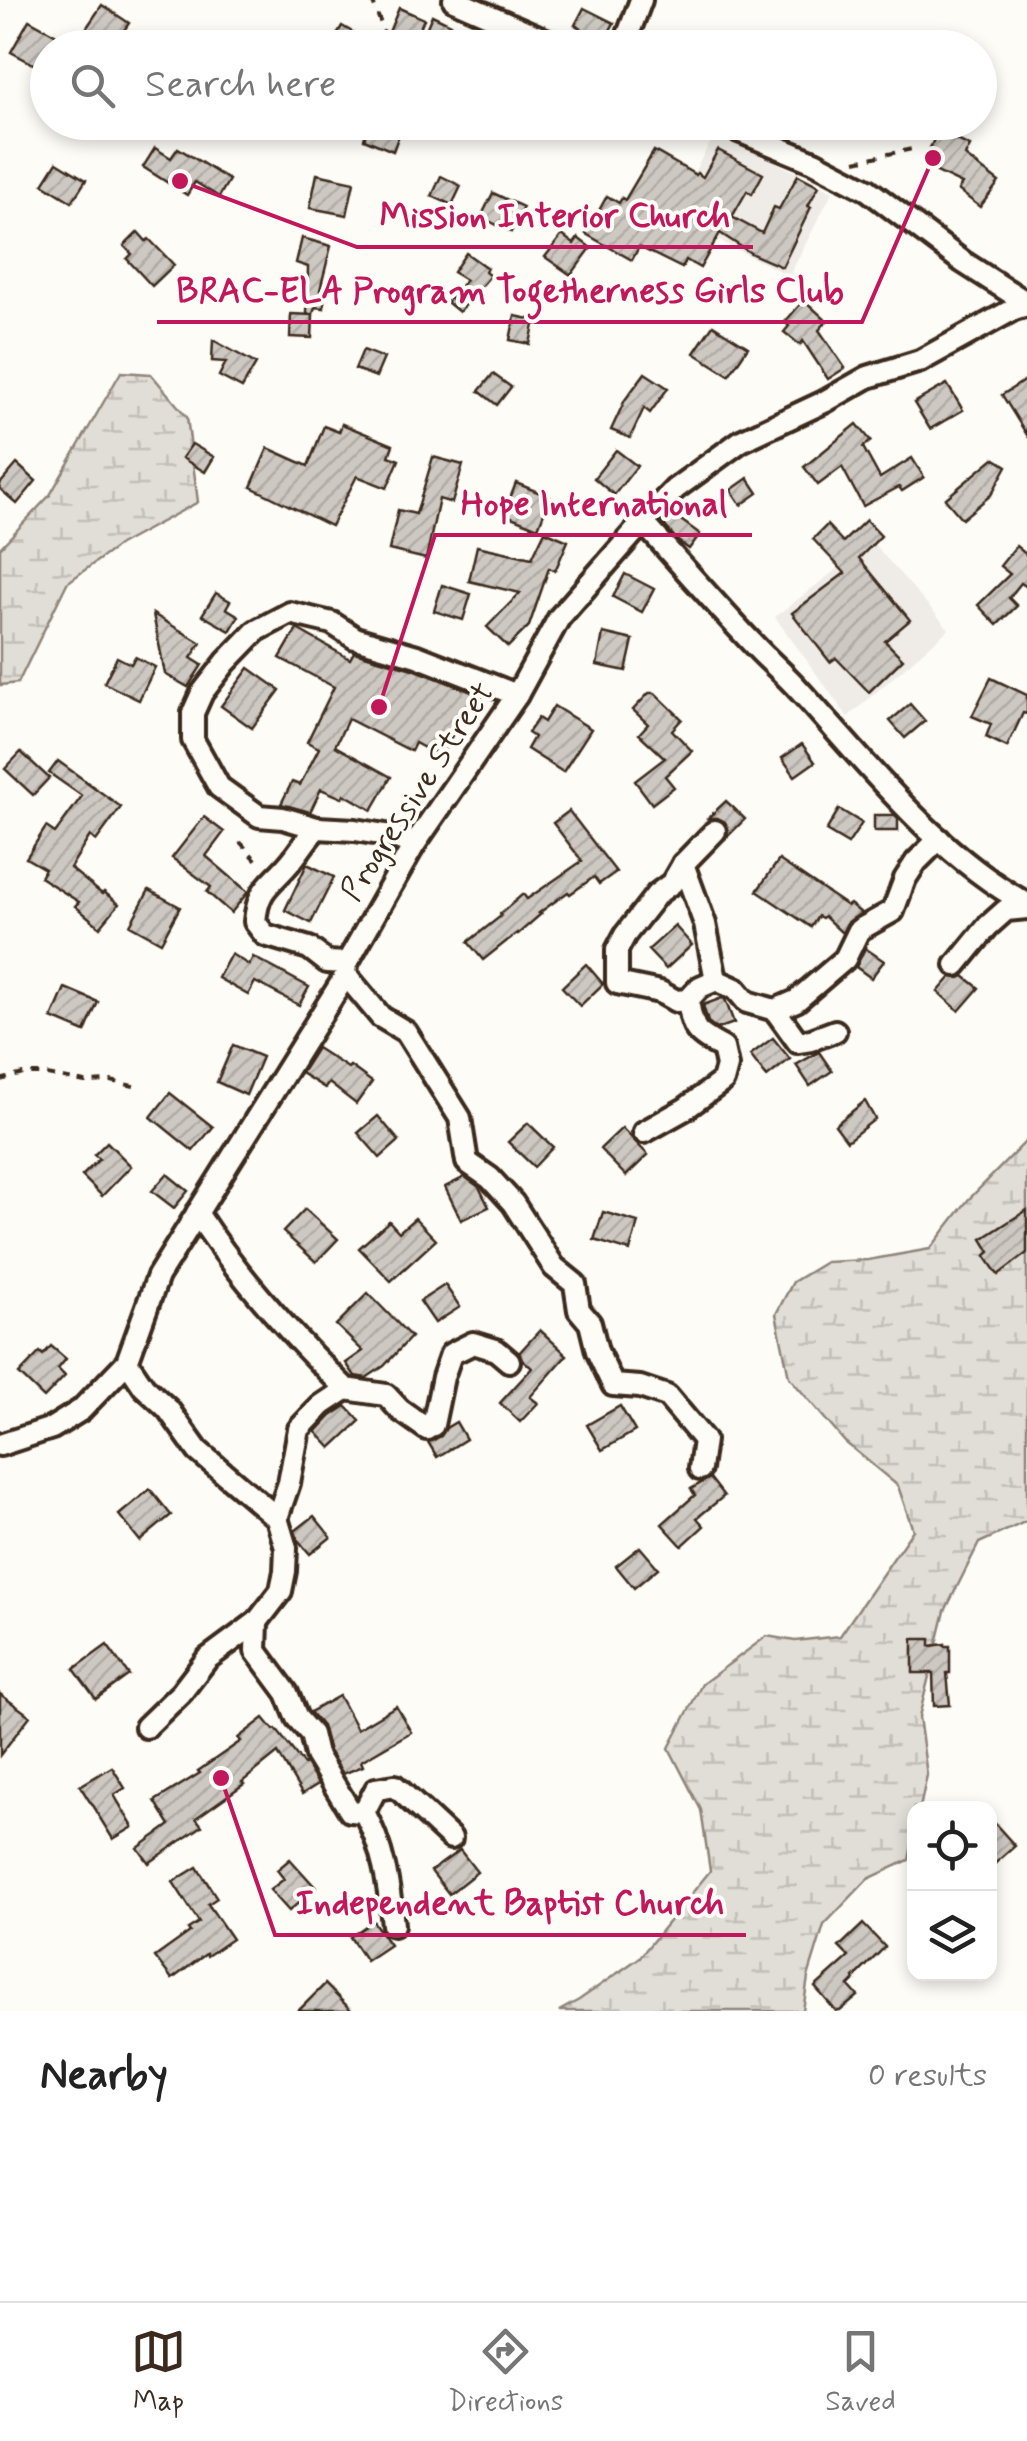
<!DOCTYPE html>
<html lang="en">
<head>
<meta charset="utf-8">
<style>
  :root { --surface:#fff; --page:#f6f6f6; --text:#222; --muted:#767676; --line:#e0e0e0; --accent:#3b2a1e }
  body { margin:0; font-family:Mynerve,sans-serif; background:var(--page); color:var(--text) }
  .controls { position:absolute; right:30px; bottom:30px; display:grid; overflow:hidden; border-radius:20px; box-shadow:0 5px 15px #0003 }
  .controls button { width:90px; height:90px; display:grid; place-items:center; padding:0; border:0; border-bottom:2px solid var(--line); background:var(--surface); color:var(--text); font:50px sans-serif }
  .list { margin:0; padding:0; list-style:none }
  h2 { display:flex; justify-content:space-between; align-items:center; height:130px; margin:0; padding:0 40px; font-size:42px }
  h2 small { font-size:32px; font-weight:400; color:var(--muted) }
  .icon { flex:none; width:55px; height:55px; fill:none; stroke:currentColor; stroke-width:2; stroke-linecap:round; stroke-linejoin:round }
  .map { position:relative; flex:none; width:1027px; height:2011px; overflow:hidden }
  .search { position:absolute; background:var(--surface); box-shadow:0 5px 15px #0003; left:30px; right:30px; top:30px; height:110px; display:flex; align-items:center; gap:25px; box-sizing:border-box; padding:0 35px; border-radius:55px; color:var(--muted); font-size:38px }
  .sheet { height:290px; background:var(--surface) }
  nav { display:flex; justify-content:space-around; align-items:center; box-sizing:border-box; height:140px; border-top:2px solid var(--line); background:var(--surface); font-size:28px; color:var(--muted) }
  nav a { display:grid; justify-items:center; gap:5px }
  nav .on { color:var(--accent) }
  .map>svg:first-child { display:block }
</style>
</head>
<body>
<div class="map">
<svg width="1027" height="2011" viewBox="0 0 1027 2011">
  <defs>
    <pattern id="wetland-marsh" width="20" height="14" patternUnits="userSpaceOnUse" patternTransform="scale(2.5)"><rect width="20" height="14" fill="#e1ded7"/><path d="M1 5h8M5 5V1M11 12h8M15 12V8" fill="none" stroke="#c2bfb8"/></pattern>
    <pattern id="building-hatch" width="6" height="6" patternUnits="userSpaceOnUse" patternTransform="scale(2.5)"><rect width="6" height="6" fill="#cdc8c2"/><path d="M-1 1l2-2M0 6l6-6M5 7l2-2" fill="none" stroke="#b1aca6"/></pattern>
  </defs>
  <rect width="100%" height="100%" fill="#fdfcf7"/>
  <filter id="ink" filterUnits="userSpaceOnUse"><feTurbulence type="fractalNoise" baseFrequency=".01" numOctaves="2"/><feDisplacementMap in="SourceGraphic" scale="20" xChannelSelector="R" yChannelSelector="G"/><feConvolveMatrix kernelMatrix="1 2 1 2 8 2 1 2 1" color-interpolation-filters="sRGB"/></filter>
  <g filter="url(#ink)">
    <!-- built -->
    <g fill="#efece7">
      <polygon points="716,132 833,191 789,276 670,216"/>
      <polygon points="872,542 949,629 848,717 775,617"/>
    </g>
    <!-- wetland -->
    <g fill="url(#wetland-marsh)" stroke="#8e847a" stroke-width="2.5">
      <polygon points="121,372 151,374 187,417 198,502 119,545 67,583 18,683 0,685 0,548 50,495"/>
      <polygon points="1027,1140 1027,1521 979,1543 945,1611 919,1717 927,1775 920,1808 914,1808 914,1835 909,1860 868,1879 824,1925 808,1977 803,2011 559,2011 579,2000 639,1958 710,1871 701,1810 669,1748 702,1684 767,1636 795,1641 840,1636 913,1530 898,1486 845,1442 789,1377 776,1314 793,1282 826,1262 868,1260 930,1249 968,1200"/>
    </g>
    <!-- building -->
    <g fill="url(#building-hatch)" stroke="#3b2a1e" stroke-width="2.5">
      <polygon points="102,5 129,23 112,48 48,48 48,62 43,60 39,67 11,52 29,20 75,45"/>
      <polygon points="399,8 424,19 413,43 389,32"/>
      <polygon points="584,8 614,23 604,41 575,25"/>
      <polygon points="432,15 451,24 442,42 424,34"/>
      <polygon points="342,26 380,48 329,48"/>
      <polygon points="370,122 390,122 402,127 393,151 364,139"/>
      <polygon points="938,131 970,146 965,156 999,182 980,207 958,190 962,184 922,165"/>
      <polygon points="155,148 171,158 178,148 229,180 219,197 195,182 187,195 143,167"/>
      <polygon points="718,150 763,174 752,194 747,191 732,217 762,233 774,207 779,209 798,175 819,186 808,206 811,207 782,267 752,254 720,233 700,268 686,260 682,268 639,247 632,260 586,234 607,196 619,203 622,198 625,200 654,151 696,175 697,173 703,177"/>
      <polygon points="57,162 86,180 72,202 43,184"/>
      <polygon points="317,174 354,182 347,215 310,208"/>
      <polygon points="441,176 461,186 452,205 432,196"/>
      <polygon points="493,193 523,207 511,232 481,217"/>
      <polygon points="138,232 146,241 149,239 174,265 152,286 127,259 132,254 124,246"/>
      <polygon points="562,235 574,244 578,238 591,248 571,275 545,257"/>
      <polygon points="302,238 331,246 320,290 324,290 324,308 315,307 313,314 307,314 308,267 296,263"/>
      <polygon points="466,253 487,268 485,272 490,276 459,312 447,302 466,280 453,272"/>
      <polygon points="804,300 827,321 819,330 845,368 828,379 803,341 800,345 784,332 789,326 785,322"/>
      <polygon points="291,314 313,315 312,338 290,337"/>
      <polygon points="515,316 535,320 530,344 510,340"/>
      <polygon points="713,325 748,347 729,375 694,353"/>
      <polygon points="213,340 256,364 242,388 219,376 226,362 212,361"/>
      <polygon points="363,350 384,358 376,377 355,369"/>
      <polygon points="645,373 668,388 650,413 644,408 630,438 611,430 625,400"/>
      <polygon points="493,374 511,387 497,405 479,391"/>
      <polygon points="1027,379 1027,435 1002,395"/>
      <polygon points="947,384 963,410 930,429 914,403"/>
      <polygon points="342,424 393,445 389,456 399,460 387,488 357,476 331,526 251,487 268,448 308,466 324,426 339,432"/>
      <polygon points="857,424 871,441 863,447 880,478 912,458 924,477 902,491 899,487 863,506 842,467 818,485 804,467"/>
      <polygon points="192,444 214,457 205,472 182,458"/>
      <polygon points="616,450 637,466 614,495 594,478"/>
      <polygon points="433,457 463,465 452,503 439,499 426,559 389,550 398,510 416,514"/>
      <polygon points="994,458 1007,466 991,495 962,519 945,499"/>
      <polygon points="17,464 36,481 17,504 0,489 0,484"/>
      <polygon points="748,478 758,493 741,505 731,490"/>
      <polygon points="516,483 550,497 538,528 504,514"/>
      <polygon points="674,515 700,534 689,549 678,541 665,526"/>
      <polygon points="866,520 881,536 859,558 910,620 885,641 903,659 869,692 836,658 830,662 792,613 845,573 813,539 827,525 843,542"/>
      <polygon points="545,531 568,541 555,571 549,568 529,626 508,647 487,627 520,593 469,581 477,546 532,558"/>
      <polygon points="1016,546 1027,555 1027,587 1021,583 1009,598 1017,606 997,625 978,605 1010,574 1000,566"/>
      <polygon points="625,574 654,589 642,612 613,597"/>
      <polygon points="442,585 471,594 463,620 434,611"/>
      <polygon points="216,593 230,601 226,608 239,616 230,631 202,615"/>
      <polygon points="153,614 201,643 191,658 202,665 188,687 165,674"/>
      <polygon points="297,629 350,659 354,652 416,670 482,696 471,720 462,716 441,757 415,743 411,751 348,719 335,746 391,777 372,810 344,794 342,798 321,789 310,812 281,804 292,782 300,785 319,748 307,742 334,687 280,658"/>
      <polygon points="603,633 633,640 626,671 597,665"/>
      <polygon points="117,657 131,664 135,657 155,667 139,700 104,683"/>
      <polygon points="249,668 280,690 252,728 221,706"/>
      <polygon points="991,678 1027,695 1027,714 1023,713 1007,747 986,737 991,724 972,716"/>
      <polygon points="649,693 655,693 682,719 672,730 692,751 665,776 674,787 652,804 635,781 665,758 639,734 648,724 633,710"/>
      <polygon points="910,704 925,721 905,738 890,721"/>
      <polygon points="554,706 591,729 563,772 527,749 534,737 528,733 538,718 544,722"/>
      <polygon points="802,744 815,762 795,776 782,758"/>
      <polygon points="21,752 49,778 33,795 5,769"/>
      <polygon points="58,761 121,807 96,841 90,836 70,868 102,894 104,892 119,904 100,927 75,906 79,902 40,877 45,869 26,858 46,827 55,833 82,796 49,773"/>
      <polygon points="726,801 745,819 727,837 728,828 725,822 717,818 708,818"/>
      <polygon points="839,809 862,823 848,844 826,831"/>
      <polygon points="569,811 616,872 599,884 594,877 570,894 568,892 539,913 541,914 518,934 517,933 483,960 468,942 501,916 500,914 523,894 527,899 582,861 553,823"/>
      <polygon points="874,815 894,815 898,819 898,831 874,831"/>
      <polygon points="204,817 224,832 206,856 248,892 231,913 207,892 211,887 172,858"/>
      <polygon points="779,860 847,906 850,904 861,913 847,923 842,933 824,916 822,918 818,916 811,927 757,891"/>
      <polygon points="307,864 334,877 311,923 285,910"/>
      <polygon points="149,890 180,907 161,942 130,925"/>
      <polygon points="675,926 692,945 666,969 648,950"/>
      <polygon points="865,948 884,961 871,978 856,967"/>
      <polygon points="231,954 249,965 253,957 309,987 299,1005 255,982 248,995 218,978"/>
      <polygon points="586,964 603,984 580,1006 562,987"/>
      <polygon points="964,976 979,988 959,1011 938,992 951,977 960,978"/>
      <polygon points="65,988 98,1002 85,1032 52,1018"/>
      <polygon points="722,998 725,999 734,1023 717,1029 708,1022 703,1005"/>
      <polygon points="773,1038 790,1059 767,1077 750,1055"/>
      <polygon points="233,1045 262,1057 246,1095 217,1082"/>
      <polygon points="317,1048 348,1068 350,1066 372,1082 356,1104 329,1083 325,1088 301,1073"/>
      <polygon points="819,1052 832,1071 810,1086 796,1065"/>
      <polygon points="170,1093 213,1127 193,1151 151,1117"/>
      <polygon points="865,1101 875,1119 847,1141 835,1125"/>
      <polygon points="378,1116 399,1141 380,1158 358,1133"/>
      <polygon points="528,1123 553,1147 534,1167 508,1142"/>
      <polygon points="622,1128 648,1155 626,1176 600,1149"/>
      <polygon points="107,1142 131,1166 102,1196 82,1176 99,1159 94,1155"/>
      <polygon points="167,1174 188,1191 174,1208 152,1191"/>
      <polygon points="465,1177 479,1187 489,1207 461,1220 445,1187"/>
      <polygon points="305,1209 338,1239 316,1262 283,1232"/>
      <polygon points="1027,1210 1027,1253 998,1275 985,1256 990,1252 982,1239"/>
      <polygon points="603,1212 638,1222 630,1251 594,1240"/>
      <polygon points="415,1218 436,1240 391,1281 359,1248 389,1221 399,1232"/>
      <polygon points="445,1285 460,1307 435,1323 420,1301"/>
      <polygon points="368,1293 411,1337 384,1366 366,1378 355,1376 346,1363 363,1351 336,1325"/>
      <polygon points="540,1330 567,1355 530,1397 538,1403 520,1422 500,1403 532,1368 522,1359 519,1353"/>
      <polygon points="51,1346 66,1359 58,1369 65,1376 44,1398 19,1374 40,1352 43,1355"/>
      <polygon points="346,1406 360,1421 331,1448 316,1432 331,1416"/>
      <polygon points="620,1406 635,1431 602,1450 587,1425"/>
      <polygon points="456,1422 466,1439 437,1457 428,1442 441,1436 446,1428"/>
      <polygon points="710,1478 724,1496 697,1518 704,1526 682,1546 662,1524 695,1495 691,1489"/>
      <polygon points="150,1489 171,1515 140,1541 119,1515"/>
      <polygon points="314,1516 331,1537 310,1554 298,1540 295,1531"/>
      <polygon points="640,1547 658,1568 634,1588 616,1566"/>
      <polygon points="913,1639 930,1639 930,1646 945,1644 945,1646 950,1646 950,1673 947,1673 950,1705 934,1706 933,1673 913,1673"/>
      <polygon points="107,1645 129,1675 96,1699 74,1669"/>
      <polygon points="0,1694 30,1716 0,1755"/>
      <polygon points="339,1696 357,1729 396,1706 411,1732 361,1761 363,1766 343,1774 329,1751 322,1726 310,1712"/>
      <polygon points="264,1718 274,1730 276,1729 304,1765 306,1764 318,1784 302,1794 278,1753 242,1782 244,1784 196,1818 202,1826 149,1863 138,1848 170,1825 155,1801 200,1773 198,1771 241,1741 238,1738"/>
      <polygon points="112,1767 125,1788 114,1795 133,1827 113,1839 80,1786"/>
      <polygon points="990,1818 1015,1846 990,1868"/>
      <polygon points="460,1850 477,1872 449,1894 431,1871"/>
      <polygon points="290,1859 316,1888 289,1911 270,1890 284,1879 277,1870"/>
      <polygon points="197,1867 217,1898 208,1904 232,1939 207,1956 206,1954 172,1979 155,1957 190,1932 188,1929 199,1922 173,1882"/>
      <polygon points="373,1921 390,1945 366,1961 350,1937"/>
      <polygon points="863,1924 885,1947 854,1978 855,1980 849,1986 858,1996 840,2011 836,2011 815,1987 849,1957 839,1947"/>
      <polygon points="325,1984 352,2011 298,2011"/>
    </g>
    <g fill="none" stroke-linecap="round" stroke-linejoin="round">
      <defs>
        <g id="street">
          <polyline points="454,0 564,48"/>
          <polyline points="623,48 641,0"/>
          <polyline points="717,122 814,162 868,190 963,262 1027,303"/>
          <path d="M643,522c37,42 74,84 113,125 14,15 30,28 43,43 70,76 136,163 228,214"/>
          <path d="M317,828c-10,10 -16,21 -25,32 -21,26 -34,26 -37,62l10,13 44,13 18,14 20,1"/>
          <polyline points="715,831 683,864 672,883 657,894 625,935 617,950 617,983 660,992 676,1001 688,1000 700,987 716,980 736,989 747,1002 775,1010 796,1001 845,959 859,930 893,911 905,879 916,862 939,839"/>
          <polyline points="414,845 392,836 355,830 317,828 283,818 259,816 219,787 193,740 193,713 202,693 226,662 256,631 290,613 332,623 355,638 417,656 517,695"/>
          <polyline points="683,864 705,924 716,980"/>
          <polyline points="956,965 988,926 1006,910 1027,908"/>
          <polyline points="346,975 381,1017 406,1032 460,1118 467,1162 490,1178 513,1203 554,1267 575,1284 579,1310 590,1323 597,1351 613,1385 640,1387 667,1396 704,1440 700,1469"/>
          <polyline points="775,1010 798,1042 811,1040 835,1031"/>
          <path d="M644,1132l41,-23 38,-28 4,-15 -4,-18c-28,-15 -30,-16 -35,-48"/>
          <path d="M197,1213c42,65 94,122 149,176"/>
          <polyline points="127,1362 144,1387 168,1409 198,1451 277,1518 286,1548 285,1571 281,1591 257,1622 207,1659 181,1693 146,1727"/>
          <polyline points="0,1445 52,1428 81,1410 127,1362 158,1276 346,975 347,963 414,845 517,695 559,618 643,522 675,489 741,441 824,402 868,377 920,361 1014,309 1027,305"/>
          <polyline points="277,1518 289,1483 299,1429 322,1405 346,1389 386,1395 400,1410 427,1429 433,1425 443,1377 451,1354 473,1343 496,1350 509,1361"/>
          <path d="M257,1622l-1,29 31,42 10,25 14,16 5,21 34,56 14,1c19,35 25,73 29,113"/>
          <polyline points="364,1812 376,1789 395,1786 451,1838"/>
        </g>
      </defs>
      <!-- street casing -->
      <use href="#street" stroke="#3b2a1e" stroke-width="28"/>
      <!-- path -->
      <g stroke="#3b2a1e" stroke-width="4" stroke-dasharray="8 8" stroke-linecap="butt">
        <polyline points="372,0 390,48"/>
        <polyline points="856,161 912,149"/>
        <polyline points="240,842 260,864"/>
        <polyline points="0,1080 23,1074 42,1074 85,1082 111,1081 138,1087"/>
      </g>
      <!-- street -->
      <use href="#street" stroke="#fdfcf7" stroke-width="20"/>
    </g>
  </g>
  <g text-anchor="middle" dominant-baseline="central" stroke-width="8" stroke-linejoin="round" paint-order="stroke">
    <!-- street labels -->
    <g font-size="32" fill="#3b2a1e" stroke="#fdfcf7">
      <text transform="translate(418 792) rotate(-57)">Progressive Street</text>
    </g>
  </g>
  <!-- callouts -->
  <path fill="none" stroke="#c2185b" stroke-width="4" d="M180 181L357 247H753M933 158L862 322H157M379 707L435 535H752M221 1778L275 1935H746"/>
  <g fill="#c2185b" stroke="#fdfcf7" stroke-width="4">
    <circle cx="180" cy="181" r="10"/>
    <circle cx="933" cy="158" r="10"/>
    <circle cx="379" cy="707" r="10"/>
    <circle cx="221" cy="1778" r="10"/>
  </g>
  <g font-size="35" text-anchor="middle" font-weight="bold" fill="#c2185b" stroke="#fdfcf7" stroke-width="8" stroke-linejoin="round" paint-order="stroke">
    <text x="555" y="227">Mission Interior Church</text>
    <text x="510" y="302">BRAC-ELA Program Togetherness Girls Club</text>
    <text x="594" y="515">Hope International</text>
    <text x="510" y="1914">Independent Baptist Church</text>
  </g>
</svg>
<div class="controls">
<button><svg class="icon" aria-label="locate" viewBox="0 0 24 24"><circle cx="12" cy="12" r="6"/><path d="M12 2v4M12 18v4M2 12h4M18 12h4"/></svg></button>
<button><svg class="icon" aria-label="layers" viewBox="0 0 24 24"><path d="M12 4l9 5-9 5-9-5zM3 14l9 5 9-5"/></svg></button>
</div>
<div class="search"><svg class="icon" aria-label="search" viewBox="0 0 24 24"><circle cx="10" cy="10" r="6"/><path d="M15 15l6 6"/></svg>Search here</div>
</div>
<section class="sheet">
<h2>Nearby<small>0 results</small></h2>
<ul class="list">
</ul>
</section>
<nav>
<a class="on"><svg class="icon" aria-label="map" viewBox="0 0 24 24"><path d="M3 6l6-2 6 2 6-2v14l-6 2-6-2-6 2zM9 4v14M15 6v14"/></svg>Map</a>
<a><svg class="icon" aria-label="directions" viewBox="0 0 24 24"><path d="M12 3l9 9-9 9-9-9zM9 14v-3h6M13 9l2 2-2 2"/></svg>Directions</a>
<a><svg class="icon" aria-label="saved" viewBox="0 0 24 24"><path d="M7 4h10v16l-5-4-5 4z"/></svg>Saved</a>
</nav>
</body>
</html>
